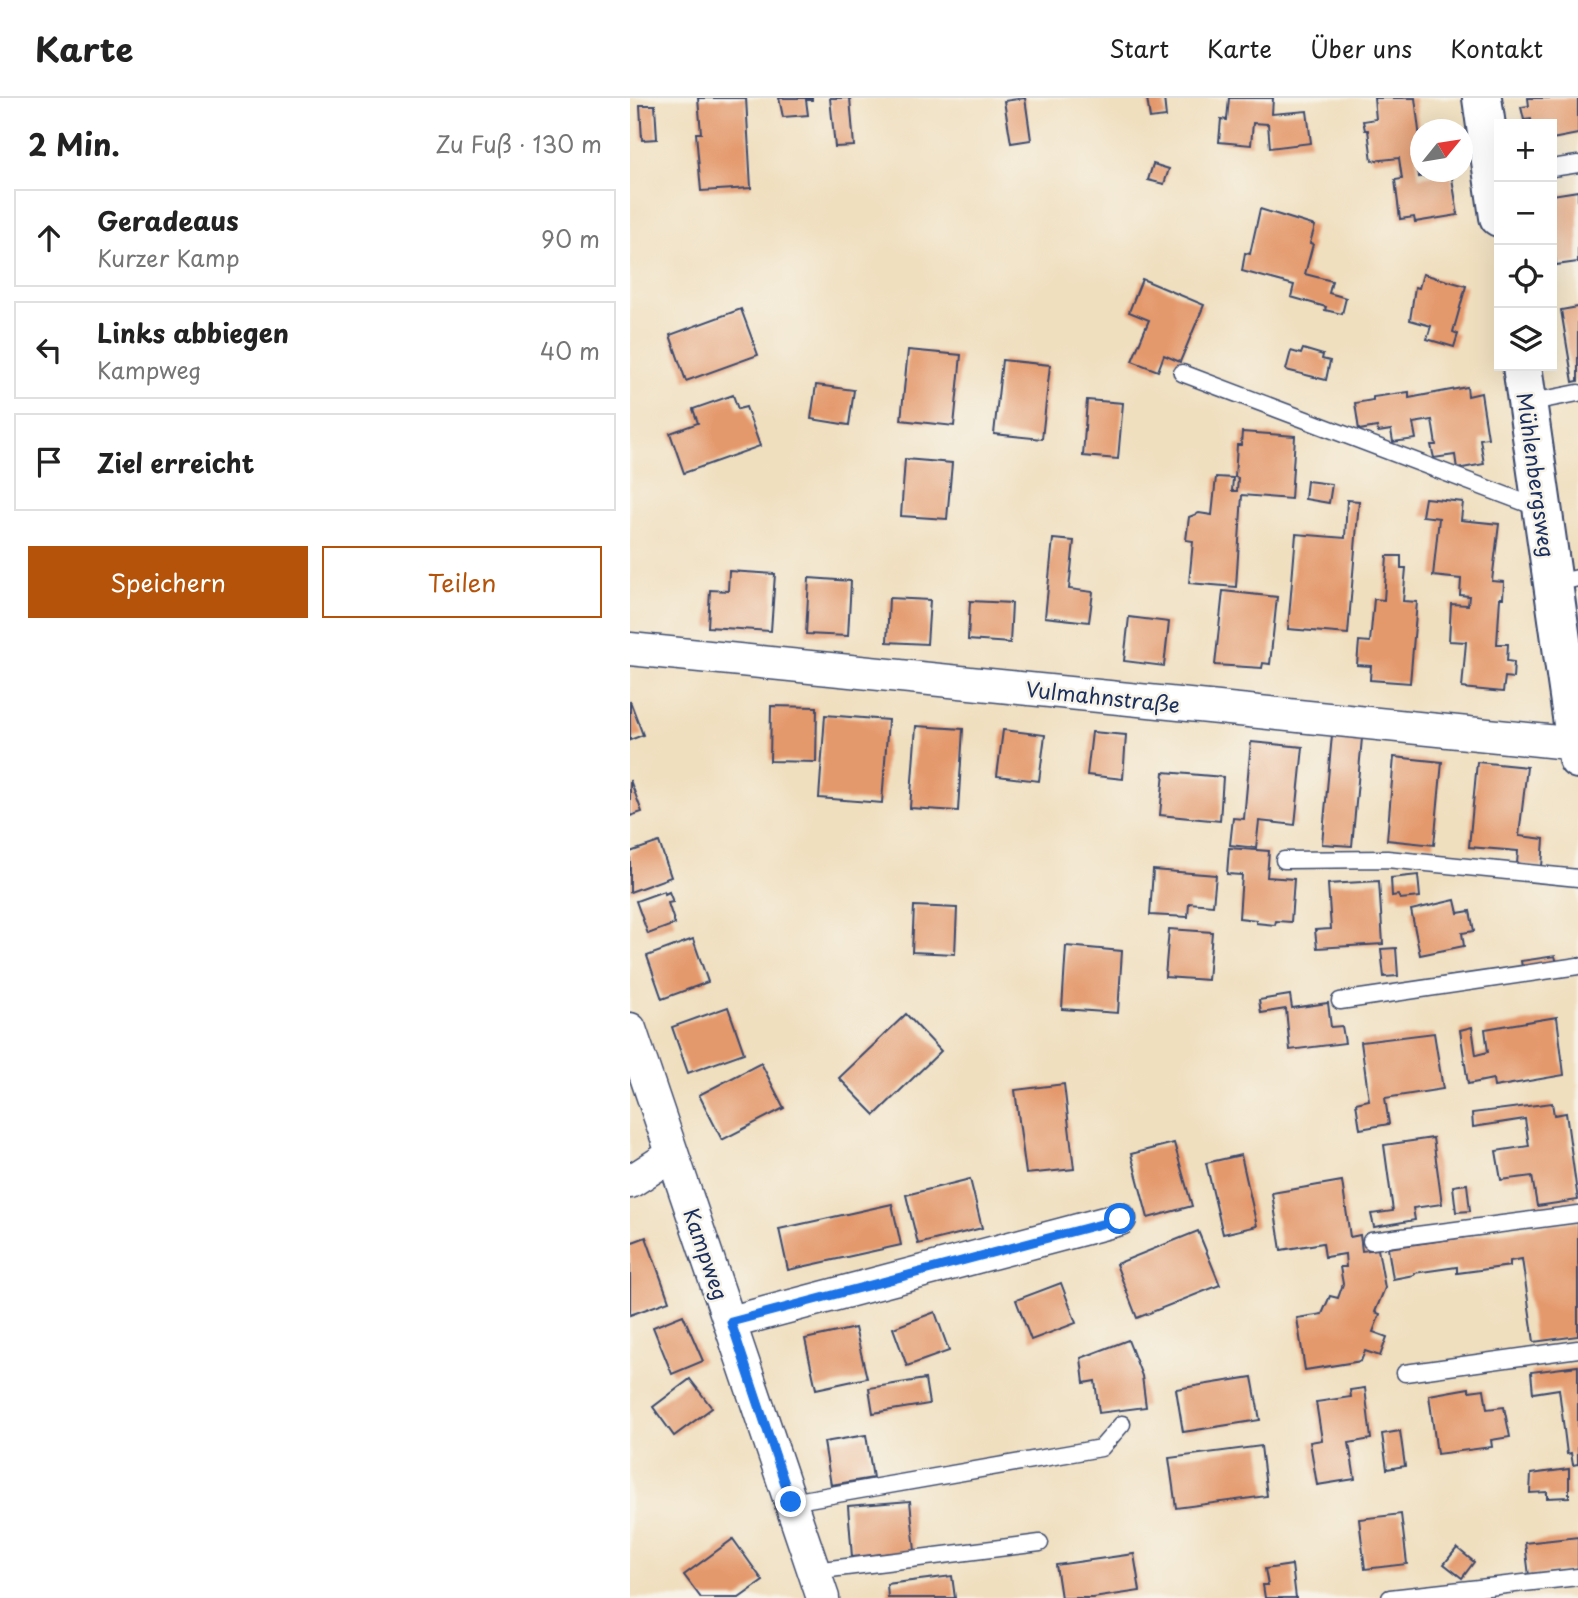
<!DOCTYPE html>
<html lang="de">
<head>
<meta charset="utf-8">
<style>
  :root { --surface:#fff; --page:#f6f6f6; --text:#222; --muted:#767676; --line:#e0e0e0; --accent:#b45309 }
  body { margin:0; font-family:"Playpen Sans",sans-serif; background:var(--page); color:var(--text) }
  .controls { position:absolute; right:21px; top:21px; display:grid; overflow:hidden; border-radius:0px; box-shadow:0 7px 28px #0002 }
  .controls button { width:63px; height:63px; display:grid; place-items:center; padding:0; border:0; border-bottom:2px solid var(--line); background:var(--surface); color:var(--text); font:35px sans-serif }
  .compass { position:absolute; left:780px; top:21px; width:63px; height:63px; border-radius:50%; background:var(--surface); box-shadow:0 7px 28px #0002; rotate:60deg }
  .stop { position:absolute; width:21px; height:21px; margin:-16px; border:5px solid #1a73e8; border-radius:50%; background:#fff }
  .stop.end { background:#1a73e8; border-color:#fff; box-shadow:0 2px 7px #0008 }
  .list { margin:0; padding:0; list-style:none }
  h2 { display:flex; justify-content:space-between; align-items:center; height:91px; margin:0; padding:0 28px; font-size:30px }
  h2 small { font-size:23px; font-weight:400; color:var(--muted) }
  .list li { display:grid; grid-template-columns:46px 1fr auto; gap:21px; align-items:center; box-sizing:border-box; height:98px; margin:0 14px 14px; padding:0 14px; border:2px solid var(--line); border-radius:0px }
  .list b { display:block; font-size:26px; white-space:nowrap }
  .list p { margin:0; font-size:23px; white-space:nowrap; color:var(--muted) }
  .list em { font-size:23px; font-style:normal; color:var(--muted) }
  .actions { display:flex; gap:14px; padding:21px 28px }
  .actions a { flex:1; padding:16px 0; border:2px solid var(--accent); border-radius:0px; text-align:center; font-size:24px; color:var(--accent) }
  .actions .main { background:var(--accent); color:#fff }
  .icon { flex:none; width:38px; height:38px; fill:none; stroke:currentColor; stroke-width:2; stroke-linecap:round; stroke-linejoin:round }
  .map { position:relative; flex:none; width:948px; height:1500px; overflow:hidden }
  header { display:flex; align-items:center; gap:42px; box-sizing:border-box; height:98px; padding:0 35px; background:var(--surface); border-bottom:2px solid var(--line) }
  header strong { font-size:33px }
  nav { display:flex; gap:38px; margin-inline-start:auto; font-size:24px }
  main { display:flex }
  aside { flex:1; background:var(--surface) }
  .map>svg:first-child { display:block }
</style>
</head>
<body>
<header>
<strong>Karte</strong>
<nav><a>Start</a><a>Karte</a><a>Über uns</a><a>Kontakt</a></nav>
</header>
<main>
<aside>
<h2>2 Min.<small>Zu Fuß · 130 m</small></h2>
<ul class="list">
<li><svg class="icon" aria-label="ahead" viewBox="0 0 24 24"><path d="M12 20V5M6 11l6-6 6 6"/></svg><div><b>Geradeaus</b><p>Kurzer Kamp</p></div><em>90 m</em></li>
<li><svg class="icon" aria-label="left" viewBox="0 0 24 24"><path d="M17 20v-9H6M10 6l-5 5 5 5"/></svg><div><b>Links abbiegen</b><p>Kampweg</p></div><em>40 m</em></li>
<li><svg class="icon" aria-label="arrive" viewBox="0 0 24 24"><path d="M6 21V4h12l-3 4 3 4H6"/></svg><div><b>Ziel erreicht</b></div></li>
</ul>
<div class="actions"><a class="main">Speichern</a><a>Teilen</a></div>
</aside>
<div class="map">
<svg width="948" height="1500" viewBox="0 0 948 1500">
  <rect width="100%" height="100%" fill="#f7f3e8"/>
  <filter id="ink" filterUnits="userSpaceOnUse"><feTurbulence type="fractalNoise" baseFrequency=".0143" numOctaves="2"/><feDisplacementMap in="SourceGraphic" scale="14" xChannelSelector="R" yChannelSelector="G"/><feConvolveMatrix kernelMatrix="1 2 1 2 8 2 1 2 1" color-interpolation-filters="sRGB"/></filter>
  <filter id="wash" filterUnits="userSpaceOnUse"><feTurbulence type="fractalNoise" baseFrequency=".00686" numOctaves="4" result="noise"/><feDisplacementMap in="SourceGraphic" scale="28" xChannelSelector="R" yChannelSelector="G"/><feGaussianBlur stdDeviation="1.57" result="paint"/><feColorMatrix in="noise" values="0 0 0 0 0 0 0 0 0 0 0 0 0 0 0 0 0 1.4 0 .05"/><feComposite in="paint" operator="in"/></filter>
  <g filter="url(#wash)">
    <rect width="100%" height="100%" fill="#f0dfbf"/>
    <g id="blocks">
      <!-- building -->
      <g fill="#e4996c">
        <polygon points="68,0 116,0 121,90 71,93 66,35 71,35"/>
        <polygon points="149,0 182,0 182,2 176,2 178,17 153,19"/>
        <polygon points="200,0 220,0 224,48 205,49"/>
        <polygon points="395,0 401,42 381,45 374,3"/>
        <polygon points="517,0 534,0 536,19 520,21"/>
        <polygon points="599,0 643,0 642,16 677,13 681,45 640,50 638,26 623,25 621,47 589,44 591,21 597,22"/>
        <polygon points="744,0 785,0 790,41 790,57 786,57 789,79 821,74 828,117 785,124 784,119 770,121 765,82 772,81 769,60 742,63 738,32 735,32 733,23 746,21"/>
        <polygon points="898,0 948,0 948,36 922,41 922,26 902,26 901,21 894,22 891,9 899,8"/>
        <polygon points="10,7 25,7 27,41 12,42"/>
        <polygon points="523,66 539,71 534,86 518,82"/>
        <polygon points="948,93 948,164 926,167 922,139 922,97"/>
        <polygon points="630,111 685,128 680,145 683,146 675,176 702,183 699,195 716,200 712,216 695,212 696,209 661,199 664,187 612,173 615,155 620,156"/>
        <polygon points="793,176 836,188 823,234 828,236 824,249 797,241 801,228 780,222 785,189 789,190"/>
        <polygon points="512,181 574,207 550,264 534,257 528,273 502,263 519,222 499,214"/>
        <polygon points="948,209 948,283 943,284 931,212"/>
        <polygon points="111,211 128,257 56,283 40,237"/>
        <polygon points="673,251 693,257 692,261 700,263 696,282 656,272 661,253 671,256"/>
        <polygon points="278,252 331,257 324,328 271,322"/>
        <polygon points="372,262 420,267 412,341 364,336"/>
        <polygon points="186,287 224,292 219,327 181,321"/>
        <polygon points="837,289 838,298 851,295 858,340 850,341 854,366 827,371 825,357 804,360 801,347 806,347 802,322 783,325 786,341 763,344 761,332 748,334 747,329 729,332 725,305 743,302 743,299 779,294 779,300"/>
        <polygon points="103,297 108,311 116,309 130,348 54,375 40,335 68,325 63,311"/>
        <polygon points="457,302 493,305 488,361 453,358"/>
        <polygon points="612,334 665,338 661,401 612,397 606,489 559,485 563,443 556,442 559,419 569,415 582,417 586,379 603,380 602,393 607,393 608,380 605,379 607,347 611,347"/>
        <polygon points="275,361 322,365 317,421 271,418"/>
        <polygon points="677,383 702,386 699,405 675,401"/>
        <polygon points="795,400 833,404 831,422 869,426 862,483 874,484 873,500 870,500 867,546 878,546 877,563 884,564 883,580 875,579 873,594 832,590 836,544 819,543 821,506 838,507 839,498 830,497 831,481 803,478 809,420 792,418"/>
        <polygon points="717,402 729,403 718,536 658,531 666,436 715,440"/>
        <polygon points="423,441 444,443 439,491 463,494 459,524 415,519"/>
        <polygon points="757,458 771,458 771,470 776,470 773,503 787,504 780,585 740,582 741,568 727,567 729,543 740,544 744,501 754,502"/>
        <polygon points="99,473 145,476 141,533 78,529 80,492 98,493"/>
        <polygon points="179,480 221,483 218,538 176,536"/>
        <polygon points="593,493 647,499 640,566 633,565 632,570 585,567"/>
        <polygon points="259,500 300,502 297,546 257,544"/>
        <polygon points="340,503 382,505 380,545 338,542"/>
        <polygon points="499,519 539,524 534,568 494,563"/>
        <polygon points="0,603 13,637 0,642"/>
        <polygon points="141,608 187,609 186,664 140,663"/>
        <polygon points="195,617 258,622 252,705 189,700"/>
        <polygon points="286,628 333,631 328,713 280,710"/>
        <polygon points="373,632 415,637 409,683 367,678"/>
        <polygon points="462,634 496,637 493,681 457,677"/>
        <polygon points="702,637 732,640 722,748 692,746"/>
        <polygon points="621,644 673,649 665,727 629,723 626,750 600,747 603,720 614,721"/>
        <polygon points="764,659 812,664 804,747 757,742"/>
        <polygon points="847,664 897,669 889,738 914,741 912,769 887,766 888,753 839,749"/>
        <polygon points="534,674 593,679 590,723 530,717"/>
        <polygon points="0,682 12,714 0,718"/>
        <polygon points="29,744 41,779 0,794 0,754"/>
        <polygon points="599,750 639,753 637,779 664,781 661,824 646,823 645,827 626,825 626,822 609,820 612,777 597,776"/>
        <polygon points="523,772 586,777 583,807 559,805 558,819 520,817"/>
        <polygon points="788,777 790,799 770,801 768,797 762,798 761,780"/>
        <polygon points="749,783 753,846 687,850 685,832 701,831 698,786"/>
        <polygon points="34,793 35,796 39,794 43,804 38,805 45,826 18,836 6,803"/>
        <polygon points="825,802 828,815 840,813 844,833 832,835 834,848 790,857 781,812"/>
        <polygon points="284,808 327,810 325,856 282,854"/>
        <polygon points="539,831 582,834 578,882 535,879"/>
        <polygon points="63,841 78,884 32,901 17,858"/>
        <polygon points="436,848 492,853 488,915 432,911"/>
        <polygon points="766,850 768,878 754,879 751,851"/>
        <polygon points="925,858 928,868 893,874 891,863"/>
        <polygon points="660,897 662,910 698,905 701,929 712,928 715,945 660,952 656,911 631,915 629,902"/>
        <polygon points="98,909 114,955 58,975 42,929"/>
        <polygon points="276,916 311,953 245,1017 209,980"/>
        <polygon points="927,919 934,977 864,989 863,981 838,986 830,932 842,929 846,957 858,954 855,931"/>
        <polygon points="804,935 813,991 755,1000 759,1026 730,1031 726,1005 739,1002 731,944"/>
        <polygon points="131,965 154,1010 92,1042 69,997"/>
        <polygon points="434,986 444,1071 396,1076 385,992"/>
        <polygon points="922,1005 924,1017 936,1015 948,1102 907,1108 902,1078 871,1082 866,1053 899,1048 895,1021 843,1029 842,1015"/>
        <polygon points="803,1040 812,1106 783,1110 785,1122 744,1129 741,1116 763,1113 754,1047"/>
        <polygon points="544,1045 562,1108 518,1120 501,1056"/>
        <polygon points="611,1057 627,1128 593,1136 576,1065"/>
        <polygon points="340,1081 352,1130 288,1146 276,1097"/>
        <polygon points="712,1083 720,1139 730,1137 732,1153 748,1151 755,1190 745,1214 750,1216 743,1234 757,1239 750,1258 735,1253 731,1263 675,1272 667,1220 692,1216 700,1198 708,1200 713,1186 710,1169 716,1169 715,1156 695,1159 693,1145 651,1152 642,1095"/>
        <polygon points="837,1086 840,1113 826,1114 823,1088"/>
        <polygon points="262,1106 271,1147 158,1172 149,1131"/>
        <polygon points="948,1123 948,1238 904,1244 892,1161 880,1163 880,1168 827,1175 827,1169 784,1175 784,1177 763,1181 758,1150"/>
        <polygon points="568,1133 590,1187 507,1220 486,1166"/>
        <polygon points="16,1139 39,1203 0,1217 0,1145"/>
        <polygon points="431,1185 446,1225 401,1242 386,1202"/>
        <polygon points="305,1214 319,1253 277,1268 263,1230"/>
        <polygon points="53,1217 73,1263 42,1276 23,1229"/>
        <polygon points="225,1230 237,1280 186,1291 175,1241"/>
        <polygon points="498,1242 512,1278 516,1309 469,1315 465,1283 454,1285 451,1260"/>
        <polygon points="948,1268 948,1366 943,1367 941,1355 937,1356 929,1291 903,1295 901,1274"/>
        <polygon points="622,1279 630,1322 553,1334 546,1291"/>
        <polygon points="60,1281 82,1310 44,1338 23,1309"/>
        <polygon points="295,1281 299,1306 243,1315 239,1290"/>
        <polygon points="735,1290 741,1341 719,1345 725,1381 687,1387 680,1344 692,1342 686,1304 721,1299 720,1292"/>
        <polygon points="839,1290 839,1293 854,1291 857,1311 874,1309 880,1339 861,1342 862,1349 807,1356 799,1297"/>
        <polygon points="770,1333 775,1368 757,1371 752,1336"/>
        <polygon points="236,1337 243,1380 201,1387 194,1344"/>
        <polygon points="631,1348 637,1398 546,1410 539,1360"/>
        <polygon points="939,1371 939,1399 917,1400 917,1394 900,1395 901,1376"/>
        <polygon points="280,1403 285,1453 222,1459 218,1408"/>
        <polygon points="771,1416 777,1466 735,1471 729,1421"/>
        <polygon points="948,1439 948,1472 899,1478 895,1445"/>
        <polygon points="103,1441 133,1483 109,1500 71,1500 54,1477"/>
        <polygon points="827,1450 844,1464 832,1480 814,1466"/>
        <polygon points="504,1456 510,1493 463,1500 431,1500 426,1467"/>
        <polygon points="662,1467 666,1500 635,1500 633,1487 638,1487 635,1471"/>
        <polygon points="322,1478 325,1500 258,1500 257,1486"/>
      </g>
    </g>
  </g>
  <g filter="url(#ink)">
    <use href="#blocks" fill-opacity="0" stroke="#3b496d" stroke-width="2"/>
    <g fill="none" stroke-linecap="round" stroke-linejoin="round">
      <defs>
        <g id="service">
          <polyline points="922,70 948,66"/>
          <polyline points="552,275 909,410"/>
          <polyline points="897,305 948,295"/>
          <polyline points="922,486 948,480"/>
          <polyline points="654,762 757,761 948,780"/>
          <polyline points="710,903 948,868"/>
          <polyline points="741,1143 948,1116"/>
          <polyline points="775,1275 948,1251"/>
          <polyline points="161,1404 471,1350 492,1326"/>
          <polyline points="184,1473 410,1445"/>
          <polyline points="760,1500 948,1479"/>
        </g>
        <g id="minor">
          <polyline points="0,551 948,646"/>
          <polyline points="0,931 193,1500"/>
          <polyline points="0,1084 42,1057"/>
          <polyline points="101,1224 490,1121"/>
        </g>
        <g id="tertiary">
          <polyline points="852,0 869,119"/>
          <polyline points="892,268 948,661"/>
        </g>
      </defs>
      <!-- service casing -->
      <use href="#service" stroke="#3b496d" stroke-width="19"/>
      <!-- minor casing -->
      <use href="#minor" stroke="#3b496d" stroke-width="35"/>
      <!-- tertiary casing -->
      <use href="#tertiary" stroke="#3b496d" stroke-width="42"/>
      <!-- service -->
      <use href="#service" stroke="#fff" stroke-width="16"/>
      <!-- minor -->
      <use href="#minor" stroke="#fff" stroke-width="32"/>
      <!-- tertiary -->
      <use href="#tertiary" stroke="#fff" stroke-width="38"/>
    </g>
  </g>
  <g fill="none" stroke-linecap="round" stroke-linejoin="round" filter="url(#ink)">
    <!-- route -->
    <polyline stroke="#1a73e8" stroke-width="9" points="161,1404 101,1224 490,1121"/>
  </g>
  <g text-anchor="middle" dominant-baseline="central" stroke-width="5" stroke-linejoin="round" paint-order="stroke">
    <!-- street labels -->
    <g font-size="21" fill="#1b2f5e" stroke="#f7f3e8">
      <text transform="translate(907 377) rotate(82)">Mühlenbergsweg</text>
      <text transform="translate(473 598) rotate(6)">Vulmahnstraße</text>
      <text transform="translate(77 1156) rotate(71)">Kampweg</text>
    </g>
  </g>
</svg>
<div class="controls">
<button>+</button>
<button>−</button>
<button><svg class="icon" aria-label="locate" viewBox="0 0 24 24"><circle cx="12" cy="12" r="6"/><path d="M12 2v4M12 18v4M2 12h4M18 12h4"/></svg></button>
<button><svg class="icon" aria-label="layers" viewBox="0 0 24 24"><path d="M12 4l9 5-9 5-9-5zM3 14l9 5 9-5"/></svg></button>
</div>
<svg class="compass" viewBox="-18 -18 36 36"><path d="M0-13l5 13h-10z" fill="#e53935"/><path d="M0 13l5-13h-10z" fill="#767676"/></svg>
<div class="stop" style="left:490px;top:1121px"></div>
<div class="stop end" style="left:161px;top:1404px"></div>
</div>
</main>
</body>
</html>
